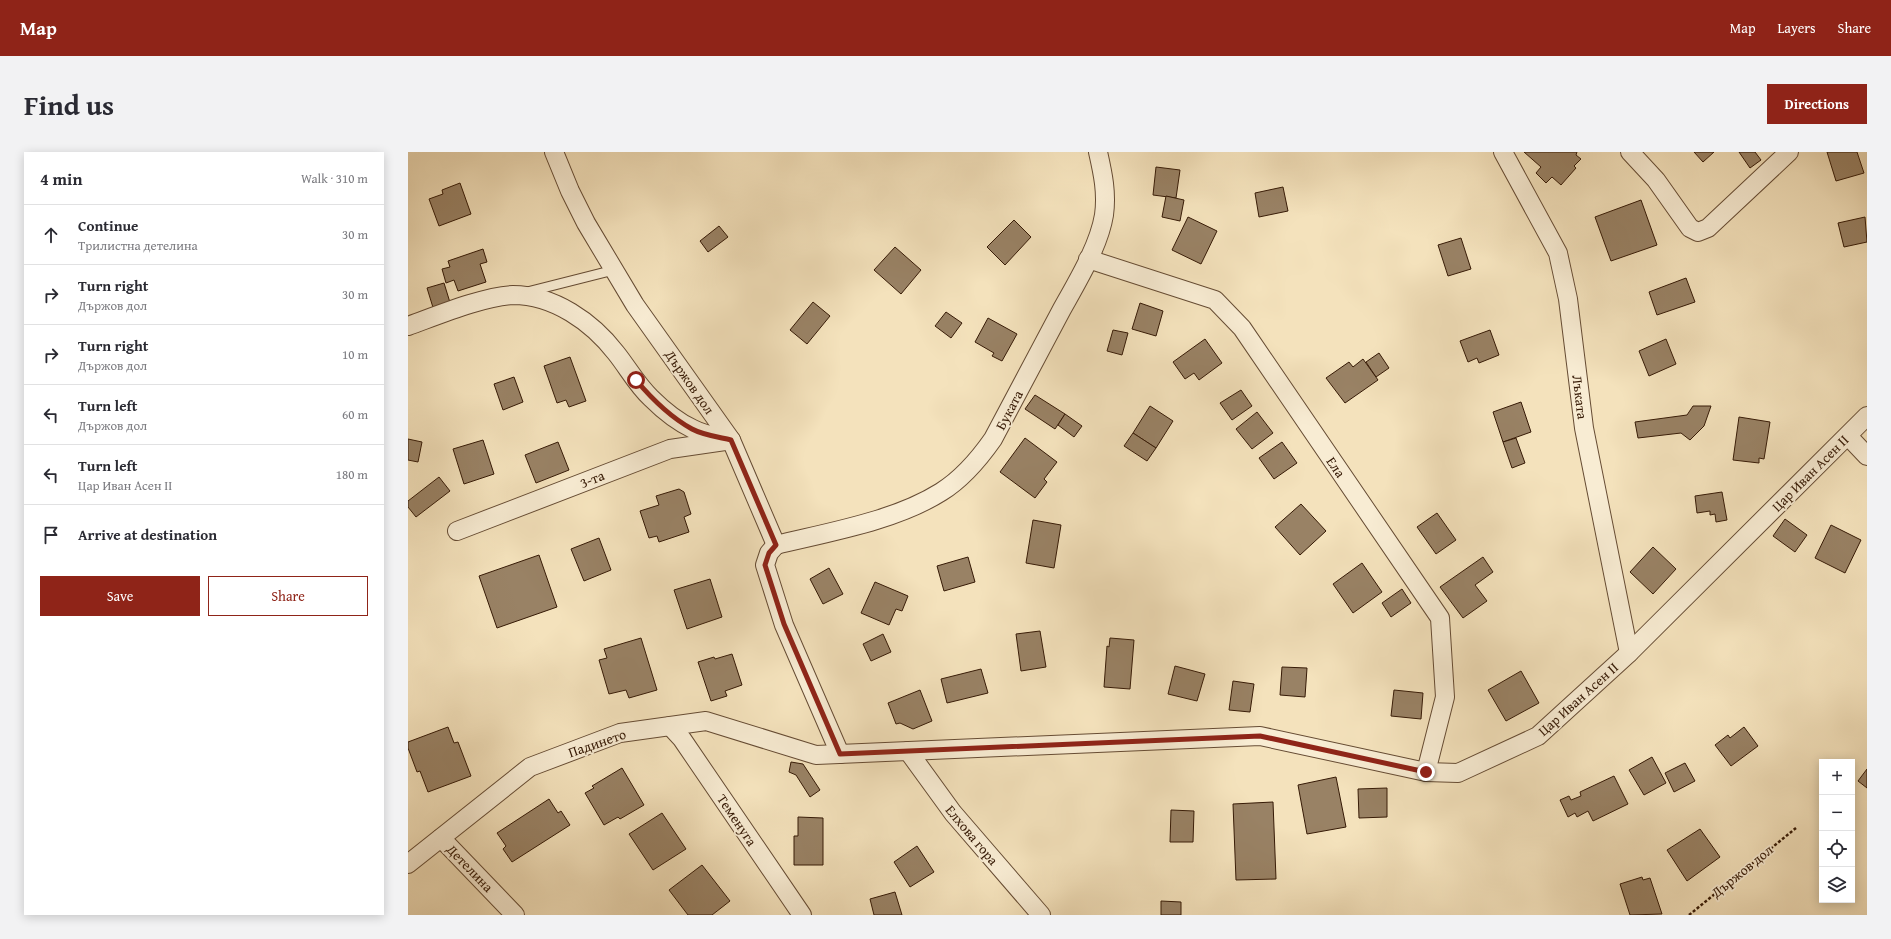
<!DOCTYPE html>
<html lang="en">
<head>
<meta charset="utf-8">
<style>
  :root { --surface:#fff; --page:#f2f2f3; --text:#2b2b33; --muted:#7c7c81; --line:#e1e1e2; --accent:#8f2418 }
  body { margin:0; font-family:"Gentium Book Plus",serif; background:var(--page); color:var(--text) }
  .controls { position:absolute; right:12px; bottom:12px; display:grid; overflow:hidden; border-radius:0px; box-shadow:0 2px 10px #0003 }
  .controls button { width:36px; height:36px; display:grid; place-items:center; padding:0; border:0; border-bottom:1px solid var(--line); background:var(--surface); color:var(--text); font:20px sans-serif }
  .stop { position:absolute; width:12px; height:12px; margin:-9px; border:3px solid #8f2418; border-radius:50%; background:#fff }
  .stop.end { background:#8f2418; border-color:#fff; box-shadow:0 1px 4px #0008 }
  .list { margin:0; padding:0; list-style:none }
  h2 { display:flex; justify-content:space-between; align-items:center; height:52px; margin:0; padding:0 16px; font-size:17px }
  h2 small { font-size:13px; font-weight:400; color:var(--muted) }
  .list li { display:grid; grid-template-columns:26px 1fr auto; gap:12px; align-items:center; box-sizing:border-box; height:60px; padding:0 16px; border-top:1px solid var(--line) }
  .list b { display:block; font-size:15px; white-space:nowrap }
  .list p { margin:0; font-size:13px; white-space:nowrap; color:var(--muted) }
  .list em { font-size:13px; font-style:normal; color:var(--muted) }
  .actions { display:flex; gap:8px; padding:12px 16px }
  .actions a { flex:1; padding:9px 0; border:1px solid var(--accent); border-radius:0px; text-align:center; font-size:14px; color:var(--accent) }
  .actions .main { background:var(--accent); color:#fff }
  .icon { flex:none; width:22px; height:22px; fill:none; stroke:currentColor; stroke-width:2; stroke-linecap:round; stroke-linejoin:round }
  .map { position:relative; flex:none; width:1459px; height:763px; overflow:hidden; border-radius:0px }
  header { display:flex; align-items:center; gap:24px; box-sizing:border-box; height:56px; padding:0 20px; background:var(--accent); color:#fff }
  header strong { font-size:19px }
  nav { display:flex; gap:22px; margin-inline-start:auto; font-size:14px }
  .intro { display:flex; align-items:center; justify-content:space-between; box-sizing:border-box; height:96px; padding:0 24px }
  h1 { margin:0; font-size:28px }
  .button { padding:10px 18px; border-radius:0px; background:var(--accent); color:#fff; font-size:14px; font-weight:700 }
  main { display:flex; gap:24px; padding:0 24px }
  aside { flex:1; background:var(--surface); border-radius:0px; box-shadow:0 2px 10px #0003 }
  .map>svg:first-child { display:block }
</style>
</head>
<body>
<header>
<strong>Map</strong>
<nav><a>Map</a><a>Layers</a><a>Share</a></nav>
</header>
<div class="intro"><h1>Find us</h1><a class="button">Directions</a></div>
<main>
<aside>
<h2>4 min<small>Walk · 310 m</small></h2>
<ul class="list">
<li><svg class="icon" aria-label="ahead" viewBox="0 0 24 24"><path d="M12 20V5M6 11l6-6 6 6"/></svg><div><b>Continue</b><p>Трилистна детелина</p></div><em>30 m</em></li>
<li><svg class="icon" aria-label="right" viewBox="0 0 24 24"><path d="M7 20v-9h11M14 6l5 5-5 5"/></svg><div><b>Turn right</b><p>Държов дол</p></div><em>30 m</em></li>
<li><svg class="icon" aria-label="right" viewBox="0 0 24 24"><path d="M7 20v-9h11M14 6l5 5-5 5"/></svg><div><b>Turn right</b><p>Държов дол</p></div><em>10 m</em></li>
<li><svg class="icon" aria-label="left" viewBox="0 0 24 24"><path d="M17 20v-9H6M10 6l-5 5 5 5"/></svg><div><b>Turn left</b><p>Държов дол</p></div><em>60 m</em></li>
<li><svg class="icon" aria-label="left" viewBox="0 0 24 24"><path d="M17 20v-9H6M10 6l-5 5 5 5"/></svg><div><b>Turn left</b><p>Цар Иван Асен II</p></div><em>180 m</em></li>
<li><svg class="icon" aria-label="arrive" viewBox="0 0 24 24"><path d="M6 21V4h12l-3 4 3 4H6"/></svg><div><b>Arrive at destination</b></div></li>
</ul>
<div class="actions"><a class="main">Save</a><a>Share</a></div>
</aside>
<div class="map">
<svg width="1459" height="763" viewBox="0 0 1459 763">
  <rect width="100%" height="100%" fill="#f4e2bc"/>
  <filter id="stains"><feTurbulence type="fractalNoise" baseFrequency=".005" numOctaves="4"/><feColorMatrix values="0 0 0 0 .2 0 0 0 0 .09 0 0 0 0 .02 0 0 0 .5 -.17"/></filter>
  <radialGradient id="worn" r=".72"><stop offset=".6" stop-color="#630" stop-opacity="0"/><stop offset="1" stop-color="#630" stop-opacity=".3"/></radialGradient>
  <!-- building -->
  <g fill="#998265" stroke="#361a06">
    <polygon points="1116,0 1169,0 1168,3 1173,7 1166,14 1168,16 1153,33 1144,25 1138,31 1128,21 1133,15"/>
    <polygon points="1286,0 1306,0 1295,10"/>
    <polygon points="1331,0 1347,0 1353,8 1342,16"/>
    <polygon points="1419,0 1449,0 1456,21 1428,29"/>
    <polygon points="748,15 772,18 768,46 745,43"/>
    <polygon points="52,31 63,62 31,74 21,47 35,42 34,38"/>
    <polygon points="875,35 880,59 851,65 847,41"/>
    <polygon points="758,44 776,48 772,69 754,65"/>
    <polygon points="1233,48 1249,93 1203,109 1187,65"/>
    <polygon points="780,65 809,79 793,112 764,98"/>
    <polygon points="1457,65 1459,90 1436,95 1430,71"/>
    <polygon points="606,68 623,85 597,113 579,95"/>
    <polygon points="311,74 320,85 300,100 292,89"/>
    <polygon points="1053,86 1063,117 1040,124 1030,93"/>
    <polygon points="487,95 513,118 493,142 466,118"/>
    <polygon points="75,97 79,110 72,112 78,130 50,139 46,128 38,131 34,117 42,115 40,109"/>
    <polygon points="1278,126 1287,150 1249,163 1241,140"/>
    <polygon points="36,131 44,157 27,162 19,136"/>
    <polygon points="405,150 422,164 399,192 382,178"/>
    <polygon points="732,151 755,159 748,184 724,177"/>
    <polygon points="538,160 554,171 543,186 527,174"/>
    <polygon points="580,166 609,182 594,209 584,204 586,201 567,190"/>
    <polygon points="705,178 720,181 714,203 699,199"/>
    <polygon points="1082,178 1091,203 1071,211 1069,206 1060,210 1052,189"/>
    <polygon points="797,187 814,211 791,228 786,221 777,227 765,210"/>
    <polygon points="1258,187 1268,212 1241,224 1231,199"/>
    <polygon points="971,201 981,216 968,225 958,210"/>
    <polygon points="162,205 178,249 161,255 158,248 149,251 136,214"/>
    <polygon points="955,207 970,228 937,251 918,226 941,210 945,215"/>
    <polygon points="106,225 115,250 95,258 86,232"/>
    <polygon points="833,238 844,254 824,268 812,251"/>
    <polygon points="627,243 657,262 647,277 617,257"/>
    <polygon points="1113,250 1123,280 1095,290 1085,260"/>
    <polygon points="742,254 765,269 748,296 725,281"/>
    <polygon points="1285,254 1303,254 1296,274 1282,288 1273,281 1230,286 1227,270 1279,263"/>
    <polygon points="849,260 865,281 844,297 828,277"/>
    <polygon points="657,262 674,274 666,285 650,273"/>
    <polygon points="1331,265 1362,270 1356,307 1351,306 1351,311 1325,308"/>
    <polygon points="725,281 748,296 739,309 716,294"/>
    <polygon points="617,286 649,310 636,327 639,330 627,346 592,320"/>
    <polygon points="1108,286 1117,311 1104,316 1095,290"/>
    <polygon points="0,287 14,290 10,310 0,308"/>
    <polygon points="75,288 86,322 56,332 45,297"/>
    <polygon points="150,290 161,318 128,331 117,303"/>
    <polygon points="874,290 889,311 866,327 851,306"/>
    <polygon points="31,325 42,339 8,365 0,355 0,349"/>
    <polygon points="271,337 276,340 283,362 276,365 281,380 251,390 249,384 241,386 232,359 251,353 248,344"/>
    <polygon points="1314,340 1319,368 1308,370 1307,362 1302,363 1302,359 1289,361 1287,344"/>
    <polygon points="893,352 918,379 892,403 867,375"/>
    <polygon points="1029,361 1048,388 1028,402 1009,375"/>
    <polygon points="1377,367 1399,383 1387,400 1365,384"/>
    <polygon points="625,368 653,373 646,416 618,411"/>
    <polygon points="1423,373 1453,388 1437,421 1407,406"/>
    <polygon points="191,386 203,418 176,429 163,397"/>
    <polygon points="1245,395 1268,417 1245,442 1222,420"/>
    <polygon points="131,403 149,455 89,476 71,424"/>
    <polygon points="560,405 567,430 536,439 529,414"/>
    <polygon points="1075,405 1085,420 1067,433 1079,449 1055,466 1032,435"/>
    <polygon points="954,411 974,440 945,461 925,432"/>
    <polygon points="421,416 435,442 415,452 402,427"/>
    <polygon points="302,427 314,465 279,477 266,438"/>
    <polygon points="467,430 500,444 494,459 488,457 481,473 453,461"/>
    <polygon points="994,437 1003,451 983,465 974,451"/>
    <polygon points="632,479 638,515 613,519 608,482"/>
    <polygon points="475,482 483,500 463,509 455,492"/>
    <polygon points="233,486 249,538 221,546 218,538 201,542 191,508 199,506 196,497"/>
    <polygon points="702,486 726,488 722,537 696,535 699,494 701,495"/>
    <polygon points="324,502 334,533 317,539 319,544 303,549 290,510 306,505 307,507"/>
    <polygon points="767,514 797,522 789,549 760,542"/>
    <polygon points="874,515 899,516 897,545 872,543"/>
    <polygon points="573,517 580,541 539,551 533,527"/>
    <polygon points="1113,519 1131,551 1098,569 1080,538"/>
    <polygon points="825,529 846,532 842,560 821,558"/>
    <polygon points="512,538 524,569 505,577 492,571 488,572 480,551"/>
    <polygon points="986,538 1015,541 1013,567 983,564"/>
    <polygon points="40,575 46,591 50,590 63,624 20,640 12,619 9,620 0,596 0,590"/>
    <polygon points="1336,575 1350,594 1323,614 1307,593 1320,583 1322,586"/>
    <polygon points="1244,605 1258,631 1236,643 1221,618"/>
    <polygon points="383,610 395,612 412,638 402,645 388,623 381,620"/>
    <polygon points="1277,611 1287,629 1266,640 1257,621"/>
    <polygon points="214,616 236,653 212,667 210,665 196,673 177,641 186,636 184,634"/>
    <polygon points="1459,617 1459,636 1450,629"/>
    <polygon points="1206,624 1220,652 1185,669 1180,659 1169,665 1167,661 1160,665 1152,648 1161,644 1163,648 1173,644 1172,640"/>
    <polygon points="928,625 938,675 899,682 890,633"/>
    <polygon points="979,636 979,665 951,666 950,637"/>
    <polygon points="141,647 150,661 153,659 162,673 104,710 95,697 98,694 89,681"/>
    <polygon points="865,650 868,727 828,728 825,652"/>
    <polygon points="763,658 786,659 785,690 762,690"/>
    <polygon points="254,661 278,697 245,718 221,682"/>
    <polygon points="390,665 415,666 415,713 386,713 386,684 390,684"/>
    <polygon points="1292,677 1312,705 1279,729 1259,698"/>
    <polygon points="509,694 526,720 502,735 486,710"/>
    <polygon points="294,713 322,749 304,763 280,763 261,738"/>
    <polygon points="1234,725 1235,728 1242,726 1254,762 1222,763 1212,732"/>
    <polygon points="487,740 494,763 466,763 462,747"/>
    <polygon points="753,749 773,750 773,763 753,763"/>
  </g>
  <g fill="none" stroke-linecap="round" stroke-linejoin="round">
    <defs>
      <polyline id="lane" points="119,140 206,118"/>
      <g id="street">
        <polyline points="146,0 162,39 178,71 227,153 323,288 368,393"/>
        <polyline points="1095,0 1150,101 1160,147 1176,276 1221,501"/>
        <polyline points="1222,0 1248,28 1282,76 1290,80 1300,76 1381,0"/>
        <polyline points="680,107 807,148 834,176 1032,466 1037,545 1018,620"/>
        <path d="M0,174c28,-10 76,-30 105,-31 41,0 79,27 103,58 12,15 21,32 35,45 12,12 27,24 42,31 11,6 25,8 38,11"/>
        <polyline points="1440,284 1459,304"/>
        <polyline points="49,379 262,297 317,289"/>
        <path d="M368,393c53,-13 119,-24 165,-53 21,-13 38,-33 52,-53 23,-43 46,-87 69,-130 15,-27 37,-63 42,-94 3,-22 -1,-41 -6,-63"/>
        <polyline points="368,393 361,401 357,413 376,473 432,602"/>
        <polyline points="262,574 274,587 394,763"/>
        <polyline points="500,599 545,661 633,763"/>
        <polyline points="33,686 107,763"/>
        <polyline points="0,712 122,615 212,581 298,569 408,603 852,584 1018,620 1050,621 1130,584 1221,501 1459,264"/>
      </g>
    </defs>
    <!-- lane casing -->
    <use href="#lane" stroke="#664c34" stroke-width="11"/>
    <!-- street casing -->
    <use href="#street" stroke="#664c34" stroke-width="20"/>
    <!-- path -->
    <polyline stroke="#361a06" stroke-width="2.5" stroke-dasharray="3 2" stroke-linecap="butt" points="1281,763 1388,676"/>
    <!-- lane -->
    <use href="#lane" stroke="#f8ecd3" stroke-width="9"/>
    <!-- street -->
    <use href="#street" stroke="#f8ecd3" stroke-width="18"/>
  </g>
  <g fill="none" stroke-linecap="round" stroke-linejoin="round">
    <!-- route -->
    <path stroke="#8f2418" stroke-width="5" d="M228,228c16,19 34,37 56,49 11,6 26,8 39,11l45,105 -7,8 -4,12 19,59 56,130 420,-18 166,36"/>
  </g>
  <g text-anchor="middle" dominant-baseline="central" stroke-width="3.5" stroke-linejoin="round" paint-order="stroke">
    <!-- street labels -->
    <g font-size="14" fill="#361a06" stroke="#f8ecd3">
      <text transform="translate(282 230) rotate(55)">Държов дол</text>
      <text transform="translate(1172 245) rotate(83)">Лъката</text>
      <text transform="translate(601 258) rotate(-62)">Буката</text>
      <text transform="translate(928 315) rotate(56)">Ела</text>
      <text transform="translate(1402 321) rotate(-45)">Цар Иван Асен II</text>
      <text transform="translate(184 327) rotate(-21)">3-та</text>
      <text transform="translate(1170 547) rotate(-42)">Цар Иван Асен II</text>
      <text transform="translate(189 591) rotate(-19)">Падинето</text>
      <text transform="translate(329 668) rotate(56)">Теменуга</text>
      <text transform="translate(564 683) rotate(50)">Елхова гора</text>
      <text transform="translate(62 716) rotate(46)">Детелина</text>
      <text transform="translate(1334 719) rotate(-39)">Държов дол</text>
    </g>
  </g>
  <rect width="100%" height="100%" filter="url(#stains)"/>
  <rect width="100%" height="100%" fill="url(#worn)"/>
</svg>
<div class="controls">
<button>+</button>
<button>−</button>
<button><svg class="icon" aria-label="locate" viewBox="0 0 24 24"><circle cx="12" cy="12" r="6"/><path d="M12 2v4M12 18v4M2 12h4M18 12h4"/></svg></button>
<button><svg class="icon" aria-label="layers" viewBox="0 0 24 24"><path d="M12 4l9 5-9 5-9-5zM3 14l9 5 9-5"/></svg></button>
</div>
<div class="stop" style="left:228px;top:228px"></div>
<div class="stop end" style="left:1018px;top:620px"></div>
</div>
</main>
</body>
</html>
